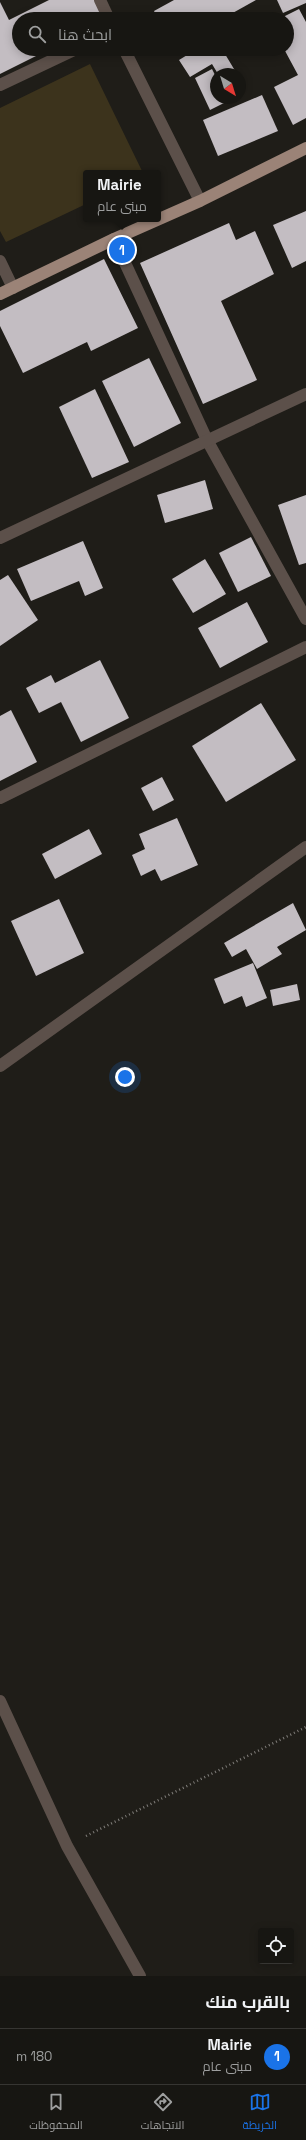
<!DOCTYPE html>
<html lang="ar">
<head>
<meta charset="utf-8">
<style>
  :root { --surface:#171612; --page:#201f1b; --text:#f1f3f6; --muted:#9e9f9f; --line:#363532; --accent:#1a73e8 }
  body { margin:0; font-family:"Space Grotesk",Cairo,sans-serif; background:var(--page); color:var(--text); direction:rtl }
  .controls { position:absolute; right:12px; bottom:12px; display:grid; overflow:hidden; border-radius:4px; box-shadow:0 2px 10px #0003 }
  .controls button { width:36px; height:36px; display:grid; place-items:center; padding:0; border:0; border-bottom:1px solid var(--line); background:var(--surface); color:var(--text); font:20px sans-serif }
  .compass { position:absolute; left:210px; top:68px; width:36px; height:36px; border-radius:50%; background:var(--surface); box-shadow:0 2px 10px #0003; rotate:142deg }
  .you { position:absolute; left:125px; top:1077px; width:14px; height:14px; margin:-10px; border:3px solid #fff; border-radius:50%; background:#1a73e8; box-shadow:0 0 0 6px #1a73e833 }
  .badge { display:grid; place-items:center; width:26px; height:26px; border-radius:50%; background:var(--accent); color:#fff; font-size:13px; font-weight:700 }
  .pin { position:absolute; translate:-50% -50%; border:2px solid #fff; box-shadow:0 1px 4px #0006 }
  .popup { position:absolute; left:83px; top:170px; width:78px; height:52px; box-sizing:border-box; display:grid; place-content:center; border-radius:4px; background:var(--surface); filter:drop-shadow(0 1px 3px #0005); font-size:13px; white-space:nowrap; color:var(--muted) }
  .popup b { font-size:15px; color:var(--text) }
  .popup::after { content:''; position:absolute; left:50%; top:100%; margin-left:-8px; border:8px solid transparent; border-top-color:var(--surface) }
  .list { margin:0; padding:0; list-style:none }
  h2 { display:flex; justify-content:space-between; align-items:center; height:52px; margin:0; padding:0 16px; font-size:17px }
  h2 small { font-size:13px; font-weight:400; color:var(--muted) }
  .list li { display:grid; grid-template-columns:26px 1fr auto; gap:12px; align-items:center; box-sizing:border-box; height:56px; padding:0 16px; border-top:1px solid var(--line) }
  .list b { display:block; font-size:15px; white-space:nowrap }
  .list p { margin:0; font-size:13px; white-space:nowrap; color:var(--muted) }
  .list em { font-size:13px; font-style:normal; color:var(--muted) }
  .icon { flex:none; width:22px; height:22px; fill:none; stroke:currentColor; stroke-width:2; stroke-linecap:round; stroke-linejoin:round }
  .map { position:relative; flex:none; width:306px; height:1976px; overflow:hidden; direction:ltr }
  .search { position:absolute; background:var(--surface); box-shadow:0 2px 10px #0003; left:12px; right:12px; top:12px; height:44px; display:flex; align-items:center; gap:10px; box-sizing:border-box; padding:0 14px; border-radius:22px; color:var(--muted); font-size:15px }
  .sheet { height:108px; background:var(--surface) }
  nav { display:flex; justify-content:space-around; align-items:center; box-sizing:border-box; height:56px; border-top:1px solid var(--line); background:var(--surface); font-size:11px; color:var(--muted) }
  nav a { display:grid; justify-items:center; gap:2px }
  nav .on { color:var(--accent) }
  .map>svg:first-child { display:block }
</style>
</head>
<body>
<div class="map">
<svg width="306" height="1976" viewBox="0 0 306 1976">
  <rect width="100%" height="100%" fill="#1f1d18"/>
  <!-- green -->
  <polygon fill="#3c331c" points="90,64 143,173 86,173 86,204 6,242 0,231 0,108"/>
  <!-- building -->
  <g fill="#c3bdc2">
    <polygon points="49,0 97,0 106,19 19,19 19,49 50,49 0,74 0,2 9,20"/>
    <polygon points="174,0 256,0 222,19 158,19 154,11"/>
    <polygon points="277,0 306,0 306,3 283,13"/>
    <polygon points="299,9 306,22 306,118 293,125 274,87 298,75 284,49 287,49 287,19 279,19"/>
    <polygon points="197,49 222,49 237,74 218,74 212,64 190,77 179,60"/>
    <polygon points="212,69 216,77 216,98 226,98 228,101 210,110 195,78"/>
    <polygon points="262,95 278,131 218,156 203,120"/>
    <polygon points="306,211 306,261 292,268 273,225"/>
    <polygon points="229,223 236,240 255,231 274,274 221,301 257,380 203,404 140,263"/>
    <polygon points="104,259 138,328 91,351 87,342 23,373 0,326 0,311"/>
    <polygon points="149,358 181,423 134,447 102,381"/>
    <polygon points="95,389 129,462 92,478 59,407"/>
    <polygon points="205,480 213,509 165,523 157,495"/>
    <polygon points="306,495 306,563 299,565 278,505"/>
    <polygon points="251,537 271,576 238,592 219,553"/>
    <polygon points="83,541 103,588 85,596 79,581 31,601 17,569"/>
    <polygon points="205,559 226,594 193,613 172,579"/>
    <polygon points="8,575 38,620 0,646 0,580"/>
    <polygon points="247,602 268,642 220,668 198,628"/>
    <polygon points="100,660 129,718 81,742 61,702 39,713 26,688 51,675 55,683"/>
    <polygon points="261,703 296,760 226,802 192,746"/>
    <polygon points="11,710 37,762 0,781 0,716"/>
    <polygon points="162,777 174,800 153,811 141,788"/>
    <polygon points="177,818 198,865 161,881 155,869 141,876 132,855 145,849 139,834"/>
    <polygon points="89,829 102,854 55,879 42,854"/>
    <polygon points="59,899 84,953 36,976 11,921"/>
    <polygon points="293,903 306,930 277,947 282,954 257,969 246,949 232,957 224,943"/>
    <polygon points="253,963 267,998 246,1007 242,996 224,1004 214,979"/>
    <polygon points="297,984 300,1000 273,1006 270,990"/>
  </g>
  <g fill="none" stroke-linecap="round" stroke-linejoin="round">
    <!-- path -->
    <polyline stroke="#807e7a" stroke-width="2.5" stroke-dasharray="1 3" stroke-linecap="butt" points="86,1836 306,1727"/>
    <!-- street -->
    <g stroke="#5c504a" stroke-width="12">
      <polyline points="100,0 109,19"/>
      <polyline points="124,49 200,201"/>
      <polyline points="0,85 76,49"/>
      <polyline points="114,239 207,440 306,619"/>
      <polyline points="0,261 13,288"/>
      <polyline points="0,538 306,394"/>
      <polyline points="0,798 306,647"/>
      <polyline points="0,1066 306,847"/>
      <polyline points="0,1701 67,1846 140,1976"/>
    </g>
    <!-- primary -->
    <polyline stroke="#9b8377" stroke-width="12" points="0,294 114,239 200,201 306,148"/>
  </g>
</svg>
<div class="controls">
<button><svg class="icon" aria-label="locate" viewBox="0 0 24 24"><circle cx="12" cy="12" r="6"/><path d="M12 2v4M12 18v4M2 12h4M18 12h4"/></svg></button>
</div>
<svg class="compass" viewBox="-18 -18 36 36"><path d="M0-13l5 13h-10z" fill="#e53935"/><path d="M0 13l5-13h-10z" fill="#9e9f9f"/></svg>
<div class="you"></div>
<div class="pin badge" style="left:122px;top:250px">1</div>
<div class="popup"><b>Mairie</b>مبنى عام</div>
<div class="search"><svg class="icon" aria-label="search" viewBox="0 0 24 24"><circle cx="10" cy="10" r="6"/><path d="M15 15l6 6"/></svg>ابحث هنا</div>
</div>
<section class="sheet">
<h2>بالقرب منك<small></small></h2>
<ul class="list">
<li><span class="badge">1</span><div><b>Mairie</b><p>مبنى عام</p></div><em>180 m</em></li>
</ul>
</section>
<nav>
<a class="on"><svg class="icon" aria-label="map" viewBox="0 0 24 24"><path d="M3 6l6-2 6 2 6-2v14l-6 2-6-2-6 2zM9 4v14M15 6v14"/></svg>الخريطة</a>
<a><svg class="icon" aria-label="directions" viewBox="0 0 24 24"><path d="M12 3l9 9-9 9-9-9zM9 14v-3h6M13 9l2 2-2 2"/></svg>الاتجاهات</a>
<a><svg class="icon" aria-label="saved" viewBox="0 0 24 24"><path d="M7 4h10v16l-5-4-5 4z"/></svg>المحفوظات</a>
</nav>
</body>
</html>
